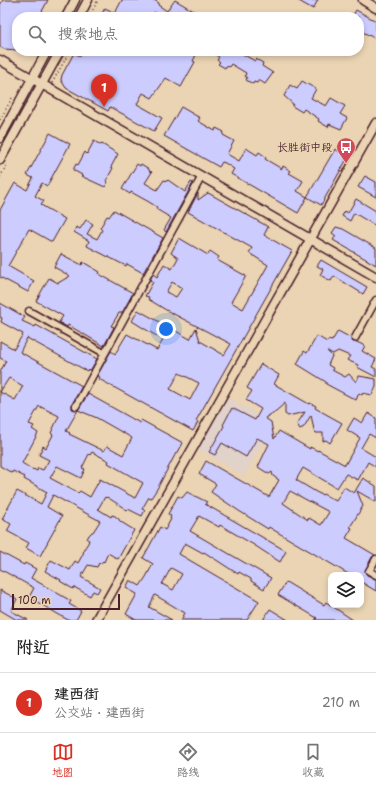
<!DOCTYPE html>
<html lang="zh">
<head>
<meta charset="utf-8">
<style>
  :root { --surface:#fff; --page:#f6f6f6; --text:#222; --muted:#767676; --line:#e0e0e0; --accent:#d93025 }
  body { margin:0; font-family:"Shantell Sans","LXGW WenKai TC",sans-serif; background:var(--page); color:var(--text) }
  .controls { position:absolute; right:12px; bottom:12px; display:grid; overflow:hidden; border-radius:8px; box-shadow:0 2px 6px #0003 }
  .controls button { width:36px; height:36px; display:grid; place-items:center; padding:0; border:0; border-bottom:1px solid var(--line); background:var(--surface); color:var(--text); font:20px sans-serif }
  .scale { position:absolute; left:12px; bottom:10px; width:108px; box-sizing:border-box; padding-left:4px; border:2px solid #4a1f2b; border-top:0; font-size:11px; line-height:14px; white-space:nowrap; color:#4a1f2b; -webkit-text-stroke:3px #ead4b3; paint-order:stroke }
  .you { position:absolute; left:166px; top:329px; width:14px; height:14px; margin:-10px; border:3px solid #fff; border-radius:50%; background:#1a73e8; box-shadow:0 0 0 6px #1a73e833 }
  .badge { display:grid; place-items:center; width:26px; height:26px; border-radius:50%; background:var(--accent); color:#fff; font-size:13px; font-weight:700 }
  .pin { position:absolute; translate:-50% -33px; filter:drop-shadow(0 1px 2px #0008) }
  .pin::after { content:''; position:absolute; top:21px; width:14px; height:12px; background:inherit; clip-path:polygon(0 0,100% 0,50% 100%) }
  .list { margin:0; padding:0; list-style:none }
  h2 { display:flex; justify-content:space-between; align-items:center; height:52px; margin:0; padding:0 16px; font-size:17px }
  h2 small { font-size:13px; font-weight:400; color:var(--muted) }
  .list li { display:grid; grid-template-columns:26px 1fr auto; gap:12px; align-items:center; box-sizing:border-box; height:60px; padding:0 16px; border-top:1px solid var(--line) }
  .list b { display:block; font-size:15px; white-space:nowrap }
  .list p { margin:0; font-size:13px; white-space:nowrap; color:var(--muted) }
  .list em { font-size:13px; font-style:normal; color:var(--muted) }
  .icon { flex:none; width:22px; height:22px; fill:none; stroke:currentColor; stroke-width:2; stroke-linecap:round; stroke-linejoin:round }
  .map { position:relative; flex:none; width:376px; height:620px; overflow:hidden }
  .search { position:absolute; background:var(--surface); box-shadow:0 2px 6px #0003; left:12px; right:12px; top:12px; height:44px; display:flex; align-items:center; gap:10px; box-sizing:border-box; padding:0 14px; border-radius:16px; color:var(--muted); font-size:15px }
  .sheet { height:112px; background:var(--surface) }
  nav { display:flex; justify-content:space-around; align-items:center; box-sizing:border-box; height:56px; border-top:1px solid var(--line); background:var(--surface); font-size:11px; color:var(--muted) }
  nav a { display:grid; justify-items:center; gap:2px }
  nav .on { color:var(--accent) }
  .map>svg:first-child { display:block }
</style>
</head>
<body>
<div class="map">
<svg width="376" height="620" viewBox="0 0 376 620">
  <rect width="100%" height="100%" fill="#ead4b3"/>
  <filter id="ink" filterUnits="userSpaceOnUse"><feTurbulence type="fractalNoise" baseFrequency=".025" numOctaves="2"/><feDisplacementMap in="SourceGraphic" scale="8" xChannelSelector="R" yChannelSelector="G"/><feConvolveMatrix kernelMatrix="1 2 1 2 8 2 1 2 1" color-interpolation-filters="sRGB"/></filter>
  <g filter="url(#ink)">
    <!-- built -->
    <polygon fill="#e1d2ca" points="225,397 274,423 244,476 196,448"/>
    <!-- building -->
    <g fill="#ccf" stroke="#4a1f2b" fill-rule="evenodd">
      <polygon points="3,0 48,0 39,17 17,17 17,50 4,49 0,47 0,5"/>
      <polygon points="122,0 154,0 159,3 158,5 167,11 175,0 204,17 162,17 154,12 151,17 100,17 105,8 115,13"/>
      <polygon points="297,0 318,0 313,9"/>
      <polygon points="356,10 376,21 376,39 359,30 359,17 352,17"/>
      <polygon points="82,51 198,51 193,61 195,62 181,87 166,78 152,98 143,93 137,104 162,118 154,131 110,107 108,111 66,88 61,80 62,75 74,53 80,56"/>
      <polygon points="209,51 237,51 255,61 256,59 263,63 262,66 273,73 265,84 259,80 257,83 254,82 253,84 246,80 247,78 245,76 246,73 231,64 229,67 226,66 225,68 218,64 220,62 217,60 219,57"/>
      <polygon points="302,81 316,89 311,98 326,106 331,98 345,106 340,114 347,118 341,129 329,124 328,127 318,121 319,119 304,109 302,112 292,106 293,104 284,96 290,85 297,89"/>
      <polygon points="181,107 200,118 198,121 215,131 216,128 224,132 223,135 234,141 227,154 239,161 246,148 257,155 259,152 266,157 265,159 282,169 283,166 291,171 289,173 303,181 297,191 307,197 298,213 231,174 234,169 225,163 222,162 219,167 164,136"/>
      <polygon points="50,133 70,144 47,186 42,183 35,196 44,201 41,205 65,219 52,242 29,229 8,266 34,281 28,292 0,277 0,210 15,183 27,190 33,178 27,175"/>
      <polygon points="94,141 101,145 102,144 118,154 111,167 113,168 106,181 108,182 105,187 81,176 82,175 73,170 76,164 78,165 85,152 87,154"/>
      <polygon points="335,149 348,157 321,205 307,197"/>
      <polygon points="137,164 140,166 141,164 149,169 149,171 152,172 145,183 157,190 164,180 167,181 168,180 185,192 191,182 193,183 166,232 164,230 171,218 156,209 157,207 149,202 131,192 130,194 122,189"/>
      <polygon points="365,176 376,182 376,197 358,187"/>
      <path d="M198,193v7l10,-7 2,1 55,31 3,2 -4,8 28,16 -95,168 -1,2 2,1 -5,9 -94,-52 1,-2 -3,-1 14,-25 4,3 12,-20 30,16 6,-10 -31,-19 6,-11 52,29 6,-11 4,13 24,14 7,-11 -65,-34 -18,-11 1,-2 -4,-1 8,-14 -3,-2 3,-6 4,3 7,-13 8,5 6,-11 -7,-5 8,-15 29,17 2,-4 9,6 -2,3 29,16 -15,26 12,7 25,-44 -19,-12 3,-5 -64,-36zM172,282l10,6 -6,9 -10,-5zM179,373l20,10 -9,17 -20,-11z"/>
      <polygon points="356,199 376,211 376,226 354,213 350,221 342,216 345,211 348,213"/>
      <polygon points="114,210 163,238 143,273 127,264 126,266 87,246 89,241 74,232 76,227 80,229 86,220 93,224 87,234 97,239 102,230 100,228 107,216 109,217"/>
      <polygon points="336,227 343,229 376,248 376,265 333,240 336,236 332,233"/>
      <polygon points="61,254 82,265 83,262 100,272 99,274 133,293 122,313 119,313 111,326 114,327 104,346 68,325 67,327 59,322 63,316 36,301 49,278 58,283 70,276 54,267"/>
      <polygon points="321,260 367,287 363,294 334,276 331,281 320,275 323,269 317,266"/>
      <path d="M0,303l25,14 -3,4 13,6 1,-2 61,34 -7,12 -2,-2 -1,2 -60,-33 -7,14 62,34 -10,18v5l6,1 -12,21 4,2 -1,1 35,17 3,-5 16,9 9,-17 -35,-20 -19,-8 10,-16 52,29 1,-3 42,23 -6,11 -1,-1 -19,36 -6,9 -2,-1 -7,12 3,1 -3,6 -14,-7 -1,1 -20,-13 -1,1 -1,-1 -7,12 13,8 1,-2 3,1 4,3v1l2,2 13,8 -16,29 -10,-6 -4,9 -1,-1 -3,3 -1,-1 -2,4 -9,-2 -7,12 19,11 -3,5 -4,-2 -3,5 -16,-9 -1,2 -13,-8 1,-1 -16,-9 6,-11 19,10 5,-9 3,2 5,-9 1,-5 4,-6 1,-3 -2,-1 2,-4 3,-3h1l7,-11 -47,-26 -6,12 15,9 -22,40 -14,-8 3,-5 -22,-12 4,-7 -9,-5 15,-28 24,13 6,-12 -23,-13 1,-2 -12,-6 -1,2 -12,-7v-94l6,-11 -6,-3v-17l14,8 9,-15 -22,-12 1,-4 -2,-1zM9,378l14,8 -8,14 -15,-8zM39,406l20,10 -8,17 2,2 -7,13 -3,-2 -4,9 10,5 -6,10 -5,-2 -1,3 -4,-2v1l-11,-7 16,-30 -6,-4 2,-3 -5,-2zM92,452l17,9 -1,2 35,20 -8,15 -35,-19 -10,18 -10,-6 -2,2 -28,-15 7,-12 24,12 4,-9 -3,-1 7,-14 1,1z"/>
      <polygon points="338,331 351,338 353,342 357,342 365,346 362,351 376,359 372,367 376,369 376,377 357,367 358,365 347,360 350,356 338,351 333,354 327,351 332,356 328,365 333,368 332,370 345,377 349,374 356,382 359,376 376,379 376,387 372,395 363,393 362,395 359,393 356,400 326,384 326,382 297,364 304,351 307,353 317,336 327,342 328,340 332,341"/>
      <path d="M261,364l18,11 -5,9 35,20 1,-1 6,3 -1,2 27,15 -12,20 -4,-3 -3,1v-8h-7l-2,-3 -3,-15 -7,12 -4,2 -3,-5 8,-12 -17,4 -3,-2v-11l-9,8 -11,7 6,4 3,17 5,-8 31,18v-2l8,4v-1l27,15 15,-27 -13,-8 7,-12 8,5 6,-10 8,5v20l-7,-4 -8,14 15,9v10l-8,-5 -10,18 -12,-6 -9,14 -34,-20 -7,12 20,12 6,3 1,-1 13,7 8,-14 10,6 9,-15 13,8v16l-19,-11 6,15 -13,21 2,1 -6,10 29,17 -3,2 -7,14 2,4 9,4v12l-15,-9v-7h-11l-78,-46 -3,-2 -1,2 -29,-18 -28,-19 5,-8 -17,-10 7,-13 63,36 10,-17 -6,-4 -1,-4 -3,2 -11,-7 11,-23 -12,-6 -11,19 -24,-14 -7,12 -6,-3 15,-26 -1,-1 9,-17 23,12 6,-11 -15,-9 6,-9 -5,-3zM290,491l39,21 -8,13 -12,-7 -1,2 -25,-17z"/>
      <path d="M187,492l20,10 -2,2 81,47 -6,11 -26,-17 -34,-20 -1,2 -20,-11 -9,15 81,47 -7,11 -13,-8v-2l-12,-7 -1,2 -34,-22 -1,1 -18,-10 -6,11 80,47 -12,19h-66l4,-7 -30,-18 -6,12 23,13h-36l-10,-6 11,-20 -11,-6 4,-8 10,6 6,-9 7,-13 -10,-6 17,-31 5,3 6,-11 -1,-1 1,-2 -3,-2 10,-18 4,2zM171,568l11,6 -9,16 -11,-6z"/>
      <polygon points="0,552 24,565 25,563 36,569 31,578 71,601 69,604 81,611 76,620 68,620 32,599 33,598 29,597 34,588 0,569"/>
      <polygon points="286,582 324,605 326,602 353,620 315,620 317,618 278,595"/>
      <polygon points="0,590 17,599 11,611 28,620 17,620 0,610"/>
      <polygon points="270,609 288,620 263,620"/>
    </g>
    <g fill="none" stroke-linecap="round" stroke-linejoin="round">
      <defs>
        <g id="street">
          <polyline points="29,311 104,353"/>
          <polyline points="355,338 376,300"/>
          <polyline points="76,406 202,176"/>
          <polyline points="376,559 369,571 376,575"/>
        </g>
        <g id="secondary">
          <polyline points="363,0 376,8"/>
          <polyline points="66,17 75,0"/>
          <polyline points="79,17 88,0"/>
          <polyline points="0,60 376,277"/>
          <polyline points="0,138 47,51"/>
          <polyline points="0,160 60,51"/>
          <polyline points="96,620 376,123"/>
        </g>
      </defs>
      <!-- street casing -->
      <use href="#street" stroke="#4a1f2b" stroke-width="9"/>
      <!-- secondary casing -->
      <use href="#secondary" stroke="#4a1f2b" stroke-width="11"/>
      <!-- path -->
      <g stroke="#4a1f2b" stroke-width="1.5" stroke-dasharray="1 3" stroke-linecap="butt">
        <polyline points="89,17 98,0"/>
        <polyline points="52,83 70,51"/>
        <polyline points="0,120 13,96"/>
        <polyline points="0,177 7,165"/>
      </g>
      <!-- street -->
      <use href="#street" stroke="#ead4b3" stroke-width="6"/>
      <!-- secondary -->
      <use href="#secondary" stroke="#ead4b3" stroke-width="8"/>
    </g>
  </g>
  <!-- icons -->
  <defs>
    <symbol id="bus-pin" viewBox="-11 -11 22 30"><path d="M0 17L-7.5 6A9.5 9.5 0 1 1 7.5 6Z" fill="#d1495b" stroke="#ead4b3"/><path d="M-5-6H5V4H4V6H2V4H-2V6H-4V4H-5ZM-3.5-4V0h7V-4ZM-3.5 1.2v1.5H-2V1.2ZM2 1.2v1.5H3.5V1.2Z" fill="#fff"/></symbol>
  </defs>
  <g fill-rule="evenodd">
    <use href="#bus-pin" x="335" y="136" width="22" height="30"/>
  </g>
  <g text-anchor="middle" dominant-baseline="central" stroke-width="3.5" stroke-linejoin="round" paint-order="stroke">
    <!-- poi labels -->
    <g font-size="11" fill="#4a1f2b" stroke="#ead4b3" text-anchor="end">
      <text x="332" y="147">长胜街中段</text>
    </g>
  </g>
</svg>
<div class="controls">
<button><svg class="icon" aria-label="layers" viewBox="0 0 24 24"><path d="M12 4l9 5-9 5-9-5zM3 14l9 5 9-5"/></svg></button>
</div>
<div class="scale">100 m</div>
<div class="you"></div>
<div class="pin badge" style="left:104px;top:107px">1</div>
<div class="search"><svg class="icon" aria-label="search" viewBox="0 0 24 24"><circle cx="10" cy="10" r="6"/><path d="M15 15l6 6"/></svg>搜索地点</div>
</div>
<section class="sheet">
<h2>附近<small></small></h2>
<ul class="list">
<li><span class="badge">1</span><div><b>建西街</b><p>公交站 · 建西街</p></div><em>210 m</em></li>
</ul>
</section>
<nav>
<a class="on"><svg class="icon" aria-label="map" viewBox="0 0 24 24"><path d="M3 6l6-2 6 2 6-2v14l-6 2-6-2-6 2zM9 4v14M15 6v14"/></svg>地图</a>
<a><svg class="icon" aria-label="directions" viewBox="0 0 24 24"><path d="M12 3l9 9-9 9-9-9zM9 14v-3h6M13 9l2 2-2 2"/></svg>路线</a>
<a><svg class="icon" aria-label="saved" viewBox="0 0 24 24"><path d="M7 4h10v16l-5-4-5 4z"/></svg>收藏</a>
</nav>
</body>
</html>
